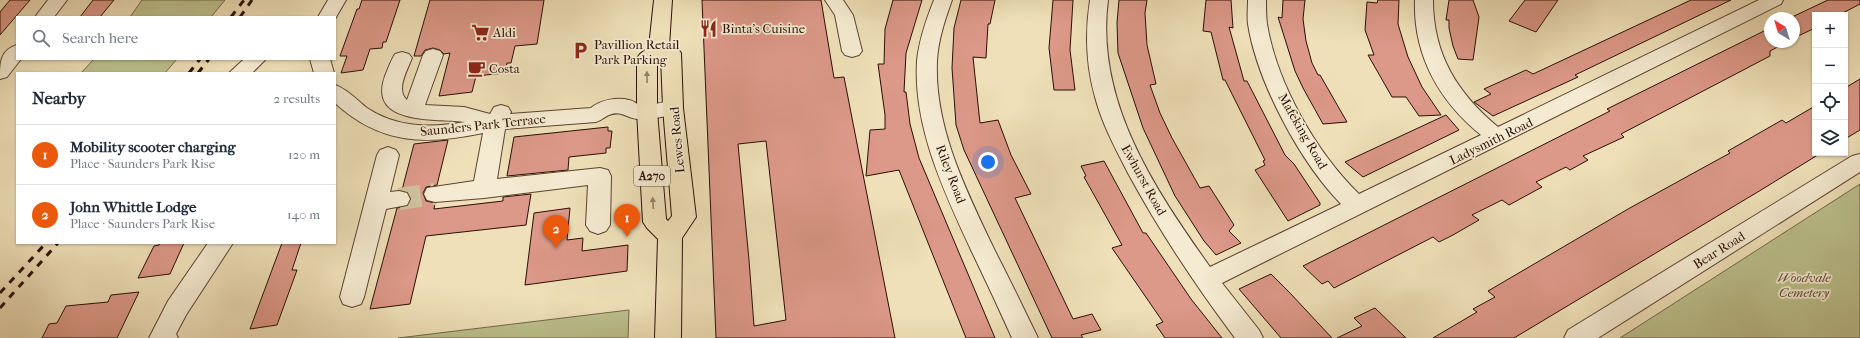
<!DOCTYPE html>
<html lang="en">
<head>
<meta charset="utf-8">
<style>
  :root { --surface:#fff; --page:#f2f2f3; --text:#1f2937; --muted:#747a83; --line:#e0e1e3; --accent:#ea580c }
  body { margin:0; font-family:"IM FELL French Canon",serif; background:var(--page); color:var(--text) }
  .controls { position:absolute; right:12px; top:12px; display:grid; overflow:hidden; border-radius:0px; box-shadow:0 1px 3px #0004 }
  .controls button { width:36px; height:36px; display:grid; place-items:center; padding:0; border:0; border-bottom:1px solid var(--line); background:var(--surface); color:var(--text); font:20px sans-serif }
  .compass { position:absolute; left:1764px; top:12px; width:36px; height:36px; border-radius:50%; background:var(--surface); box-shadow:0 1px 3px #0004; rotate:322deg }
  .you { position:absolute; left:988px; top:162px; width:14px; height:14px; margin:-10px; border:3px solid #fff; border-radius:50%; background:#1a73e8; box-shadow:0 0 0 6px #1a73e833 }
  .badge { display:grid; place-items:center; width:26px; height:26px; border-radius:50%; background:var(--accent); color:#fff; font-size:13px; font-weight:700 }
  .pin { position:absolute; translate:-50% -33px; filter:drop-shadow(0 1px 2px #0008) }
  .pin::after { content:''; position:absolute; top:21px; width:14px; height:12px; background:inherit; clip-path:polygon(0 0,100% 0,50% 100%) }
  .list { margin:0; padding:0; list-style:none }
  h2 { display:flex; justify-content:space-between; align-items:center; height:52px; margin:0; padding:0 16px; font-size:17px }
  h2 small { font-size:13px; font-weight:400; color:var(--muted) }
  .list li { display:grid; grid-template-columns:26px 1fr auto; gap:12px; align-items:center; box-sizing:border-box; height:60px; padding:0 16px; border-top:1px solid var(--line) }
  .list b { display:block; font-size:15px; white-space:nowrap }
  .list p { margin:0; font-size:13px; white-space:nowrap; color:var(--muted) }
  .list em { font-size:13px; font-style:normal; color:var(--muted) }
  .icon { flex:none; width:22px; height:22px; fill:none; stroke:currentColor; stroke-width:2; stroke-linecap:round; stroke-linejoin:round }
  .map { position:relative; flex:none; width:1860px; height:338px; overflow:hidden }
  .search { position:absolute; background:var(--surface); box-shadow:0 1px 3px #0004; left:16px; top:16px; width:320px; height:44px; display:flex; align-items:center; gap:10px; box-sizing:border-box; padding:0 14px; border-radius:0px; color:var(--muted); font-size:15px }
  .panel { position:absolute; background:var(--surface); box-shadow:0 1px 3px #0004; left:16px; top:72px; width:320px; height:172px; border-radius:0px }
  .map>svg:first-child { display:block }
</style>
</head>
<body>
<div class="map">
<svg width="1860" height="338" viewBox="0 0 1860 338">
  <rect width="100%" height="100%" fill="#efe0b9"/>
  <filter id="stains"><feTurbulence type="fractalNoise" baseFrequency=".005" numOctaves="4"/><feColorMatrix values="0 0 0 0 .2 0 0 0 0 .09 0 0 0 0 .02 0 0 0 .5 -.17"/></filter>
  <radialGradient id="worn" r=".72"><stop offset=".6" stop-color="#630" stop-opacity="0"/><stop offset="1" stop-color="#630" stop-opacity=".3"/></radialGradient>
  <!-- green -->
  <g fill="#bcc18e" stroke="#736849">
    <polygon points="142,0 225,0 211,17 130,17"/>
    <polygon points="94,59 177,59 165,73 81,73"/>
    <polygon points="1860,184 1860,338 1620,338"/>
    <polygon points="629,310 628,338 398,338"/>
  </g>
  <!-- building -->
  <g fill="#dc9888" stroke="#2a0f04" fill-rule="evenodd">
    <polygon points="10,0 30,0 0,35 0,12"/>
    <polygon points="93,0 114,0 100,17 80,17"/>
    <polygon points="362,0 400,0 386,42 383,42 382,48 370,49 363,70 341,73 347,56 340,56 357,9 359,9"/>
    <polygon points="430,0 544,0 537,44 515,46 511,63 507,63 505,73 476,76 472,92 439,96 450,53 444,54 440,50 433,48 425,50 421,56 414,56"/>
    <path d="M702,0h119l13,78 10,-1 51,261h-179zM766,141l20,179 -32,6 -5,-66 -11,-116z"/>
    <polygon points="893,0 922,0 906,53 904,92 906,92 910,124 919,158 995,338 966,338 899,170 866,176 870,130 885,129 885,115 878,64 884,64 885,29"/>
    <polygon points="961,0 995,0 990,24 988,24 986,58 973,57 980,123 998,120 1011,155 1031,194 1015,198 1073,319 1092,314 1101,330 1081,335 1083,338 1052,338 964,150 956,125 952,68 954,28"/>
    <polygon points="1053,0 1073,0 1070,50 1075,90 1054,90 1049,48"/>
    <polygon points="1119,0 1147,0 1145,13 1147,45 1156,84 1150,85 1160,113 1172,138 1200,188 1209,186 1234,225 1229,231 1241,243 1216,255 1204,241 1175,196 1143,128 1118,53 1117,23"/>
    <polygon points="1206,0 1231,0 1233,28 1229,27 1244,81 1247,81 1285,155 1294,164 1320,203 1320,205 1288,221 1255,170 1265,165 1263,161 1265,160 1225,80 1223,80 1211,32 1203,31"/>
    <polygon points="1283,0 1305,0 1303,19 1306,41 1312,63 1318,75 1320,75 1347,122 1323,124 1303,88 1295,71 1278,17 1282,18"/>
    <polygon points="1378,0 1399,0 1398,24 1408,57 1422,87 1441,115 1419,116 1406,97 1392,97 1368,55 1374,55 1365,30 1367,2 1377,3"/>
    <polygon points="1449,0 1473,0 1479,17 1473,60 1458,59 1453,46 1449,28 1449,20 1446,20"/>
    <polygon points="1525,0 1558,0 1536,32 1509,21"/>
    <polygon points="1691,0 1731,0 1575,75 1578,77 1493,116 1474,102 1491,94 1484,89 1526,70 1533,74"/>
    <polygon points="1828,0 1860,0 1860,4 1839,15 1815,15 1815,28 1794,38 1794,18 1790,18"/>
    <polygon points="1770,28 1770,42 1787,42 1770,51 1770,56 1621,134 1624,137 1583,156 1588,160 1570,170 1566,167 1536,182 1542,187 1509,205 1502,200 1472,215 1479,220 1453,235 1439,242 1433,237 1334,288 1328,281 1322,284 1303,266 1610,111 1607,109"/>
    <polygon points="1860,79 1860,130 1845,139 1845,88"/>
    <polygon points="1815,106 1815,153 1821,153 1761,190 1514,338 1433,338 1477,312 1473,309 1495,297 1488,291 1628,209 1730,153 1728,151 1782,120 1786,123"/>
    <polygon points="1446,115 1459,130 1363,177 1345,162"/>
    <polygon points="608,127 608,131 612,131 610,148 606,148 606,153 569,157 568,170 507,176 514,137"/>
    <polygon points="448,140 437,185 426,187 423,193 426,201 435,203 434,209 503,201 503,197 531,194 526,225 426,236 410,304 370,309 397,208 407,206 411,200 408,192 402,190 414,144"/>
    <polygon points="1104,161 1143,233 1146,233 1191,299 1222,338 1165,338 1156,325 1163,322 1112,248 1122,245 1084,177 1086,176 1081,166"/>
    <polygon points="570,208 567,240 583,238 582,251 628,245 627,271 525,285 534,213"/>
    <polygon points="160,243 184,243 170,274 138,278 154,246 159,245"/>
    <polygon points="282,243 301,243 292,270 297,270 277,325 250,329"/>
    <polygon points="1271,274 1290,293 1332,338 1281,338 1239,289"/>
    <polygon points="139,292 117,338 42,338 49,324 57,323 66,306 108,302 111,295"/>
    <polygon points="1375,308 1406,338 1337,338 1362,326 1354,318"/>
  </g>
  <g fill="none" stroke-linecap="round" stroke-linejoin="round">
    <!-- minor-tunnel -->
    <polyline stroke="#d1c19e" stroke-width="22" stroke-dasharray="22 11" stroke-linecap="butt" points="399,199 435,194"/>
    <defs>
      <g id="minor">
        <polygon points="48,0 67,0 54,17 35,17"/>
        <polygon points="328,0 346,0 335,19 335,17 318,17"/>
        <polygon points="825,0 843,0 853,15 862,51 859,55 852,57 845,55 842,51 835,15"/>
        <path d="M934,0h18c-7,20 -14,40 -15,61 -3,67 30,131 58,190 15,29 29,58 43,87h-26c-13,-29 -27,-59 -41,-88 -27,-59 -58,-123 -54,-189 2,-21 9,-41 17,-61z"/>
        <path d="M1090,0h18c-13,101 46,188 102,267l131,-63c-41,-42 -84,-122 -93,-180 -1,-7 0,-16 0,-24h18c0,8 0,17 1,24 10,60 49,128 92,170l122,-59c-42,-34 -68,-80 -66,-135h18c0,54 24,93 65,127l261,-127h24l-2,4 -559,279 37,47 4,8h-28c-39,-52 -75,-106 -106,-163 -13,-25 -27,-51 -34,-78 -9,-32 -10,-65 -5,-97z"/>
        <path d="M17,45v14h4l-14,18 -7,2c0,-16 0,-29 17,-34z"/>
        <path d="M433,49l7,2 3,4 -18,50 39,2 26,7 4,-7 7,-2 7,2 3,5 -1,2 81,-6c9,-8 26,-11 38,-8 4,0 7,4 11,5 12,2 26,-6 40,-2l3,5 -3,5c-11,3 -32,7 -43,6 -10,-1 -17,-9 -28,-4 -5,2 -7,5 -13,7l-91,7 -8,50 103,-11 8,2 3,6 -1,49 -4,6 -8,3 -8,-3 -4,-6 2,-40 -104,13 -49,4 -8,-2 -3,-6 3,-6 47,-7 9,-48c-57,12 -102,12 -148,-30v-18c12,4 22,15 32,23 30,20 64,20 98,14 -28,-4 -98,4 -80,-46 3,-7 6,-16 10,-22l7,-2 7,2 3,4c-4,11 -17,32 -5,42l16,-45 3,-4z"/>
        <polygon points="244,59 266,59 252,73 229,73"/>
        <polygon points="310,59 330,59 334,73 314,73"/>
        <polygon points="388,147 396,150 399,155 390,192 399,191 407,193 410,199 407,205 386,209 364,297 361,304 352,307 343,304 340,297 377,155 380,150"/>
        <polygon points="1860,154 1860,172 1598,338 1564,338 1568,330 1852,156"/>
        <polygon points="208,243 233,243 186,315 176,334 178,338 149,338 168,301"/>
      </g>
      <path id="major" d="M654,0h18l-3,46 9,3 3,4 2,55 13,109 -14,21 -1,100h-26l3,-99 -11,-11 -4,-6 -6,-111v-53l3,-4 9,-7zM661,57l2,51 9,108 -4,5 -2,-2 -9,-108v-50z"/>
    </defs>
    <!-- minor casing -->
    <use href="#minor" stroke="#5b4331" stroke-width="2"/>
    <!-- major casing -->
    <use href="#major" stroke="#2a0f04" stroke-width="2"/>
    <!-- minor -->
    <use href="#minor" fill="#f5ebd2" fill-rule="evenodd"/>
    <!-- major -->
    <use href="#major" fill="#efe0b9" fill-rule="evenodd"/>
    <!-- rail -->
    <g stroke="#2a0f04" stroke-width="3" stroke-dasharray="7 7" stroke-linecap="butt">
      <polyline points="231,17 244,0"/>
      <polyline points="240,17 252,0"/>
      <polyline points="189,73 200,59"/>
      <polyline points="198,73 209,59"/>
      <polyline points="0,293 46,243"/>
      <polyline points="0,308 58,243"/>
    </g>
  </g>
  <!-- one-way arrows -->
  <defs><path id="oneway-solid" d="M-6-.8H1V-3.2L6.5 0L1 3.2V.8H-6Z"/></defs>
  <g fill="#968268">
    <use href="#oneway-solid" transform="translate(647 77) rotate(-91)"/>
    <use href="#oneway-solid" transform="translate(653 203) rotate(-94)"/>
  </g>
  <!-- icons -->
  <defs>
    <symbol id="restaurant-bare" viewBox="-9 -9 18 18"><path d="M-5-6h1v4h1v-4h1v4h1v-4h1v5L-1.5 .5V6h-2V.5L-5-1ZM5-6V6H3V1.5H1.5Q1.5-4 5-6Z" fill="#8f2418" stroke="#f5ebd2" stroke-width="2.5" paint-order="stroke"/></symbol>
    <symbol id="supermarket-bare" viewBox="-9 -9 18 18"><path d="M-6-5.5h2.5l.6 2H6L4.5 2H-2.5L-4.4-4H-6ZM-1.5 3.2a1.3 1.3 0 1 0 .1 0ZM3 3.2a1.3 1.3 0 1 0 .1 0Z" fill="#8f2418" stroke="#f5ebd2" stroke-width="2.5" paint-order="stroke"/></symbol>
    <symbol id="parking-bare" viewBox="-9 -9 18 18"><path d="M-3.5-5.5H1a3.5 3.5 0 0 1 0 7H-1V5.5H-3.5ZM-1-3.4V-.6H.8a1.4 1.4 0 0 0 0-2.8Z" fill="#8f2418" stroke="#f5ebd2" stroke-width="2.5" paint-order="stroke"/></symbol>
    <symbol id="cafe-bare" viewBox="-9 -9 18 18"><path d="M-5.5-4.5H6V0H3Q3 3.5 0 3.5H-2.5Q-5.5 3.5-5.5 0ZM3-3.2v2h1.7v-2ZM-6 4.5H4V6H-6Z" fill="#8f2418" stroke="#f5ebd2" stroke-width="2.5" paint-order="stroke"/></symbol>
  </defs>
  <g fill-rule="evenodd">
    <use href="#restaurant-bare" x="696" y="16" width="25" height="25"/>
    <use href="#supermarket-bare" x="468" y="20" width="25" height="25"/>
    <use href="#parking-bare" x="568" y="38" width="25" height="25"/>
    <use href="#cafe-bare" x="464" y="56" width="25" height="25"/>
  </g>
  <g text-anchor="middle" dominant-baseline="central" stroke-width="3.5" stroke-linejoin="round" paint-order="stroke">
    <!-- shield labels -->
    <rect fill="#f5ebd2" stroke="#675142" stroke-width="1" x="634" y="166" width="36" height="20" rx="3"/>
    <g font-size="12" font-weight="bold" fill="#2a0f04">
      <text x="652" y="176">A270</text>
    </g>
    <!-- poi labels -->
    <g font-size="13" fill="#2a0f04" stroke="#f5ebd2" text-anchor="start">
      <text x="722" y="28">Binta's Cuisine</text>
      <text x="493" y="32">Aldi</text>
      <text x="594" y="44">Pavillion Retail<tspan x="594" dy="15">Park Parking</tspan></text>
      <text x="489" y="68">Costa</text>
    </g>
    <!-- street labels -->
    <g font-size="13" fill="#2a0f04" stroke="#f5ebd2">
      <text transform="translate(483 125) rotate(-6)">Saunders Park Terrace</text>
      <text transform="translate(1303 131) rotate(60)">Mafeking Road</text>
      <text transform="translate(677 140) rotate(-95)">Lewes Road</text>
      <text transform="translate(1491 141) rotate(-26)">Ladysmith Road</text>
      <text transform="translate(951 174) rotate(69)">Riley Road</text>
      <text transform="translate(1144 180) rotate(61)">Ewhurst Road</text>
      <text transform="translate(1719 250) rotate(-32)">Bear Road</text>
    </g>
    <!-- park labels -->
    <g font-size="13" font-style="italic" fill="#5d4d34" stroke="#f5ebd2">
      <text x="1804" y="277">Woodvale<tspan x="1804" dy="15">Cemetery</tspan></text>
    </g>
  </g>
  <rect width="100%" height="100%" filter="url(#stains)"/>
  <rect width="100%" height="100%" fill="url(#worn)"/>
</svg>
<div class="controls">
<button>+</button>
<button>−</button>
<button><svg class="icon" aria-label="locate" viewBox="0 0 24 24"><circle cx="12" cy="12" r="6"/><path d="M12 2v4M12 18v4M2 12h4M18 12h4"/></svg></button>
<button><svg class="icon" aria-label="layers" viewBox="0 0 24 24"><path d="M12 4l9 5-9 5-9-5zM3 14l9 5 9-5"/></svg></button>
</div>
<svg class="compass" viewBox="-18 -18 36 36"><path d="M0-13l5 13h-10z" fill="#e53935"/><path d="M0 13l5-13h-10z" fill="#747a83"/></svg>
<div class="you"></div>
<div class="pin badge" style="left:627px;top:237px">1</div>
<div class="pin badge" style="left:556px;top:248px">2</div>
<div class="search"><svg class="icon" aria-label="search" viewBox="0 0 24 24"><circle cx="10" cy="10" r="6"/><path d="M15 15l6 6"/></svg>Search here</div>
<section class="panel">
<h2>Nearby<small>2 results</small></h2>
<ul class="list">
<li><span class="badge">1</span><div><b>Mobility scooter charging</b><p>Place · Saunders Park Rise</p></div><em>120 m</em></li>
<li><span class="badge">2</span><div><b>John Whittle Lodge</b><p>Place · Saunders Park Rise</p></div><em>140 m</em></li>
</ul>
</section>
</div>
</body>
</html>
